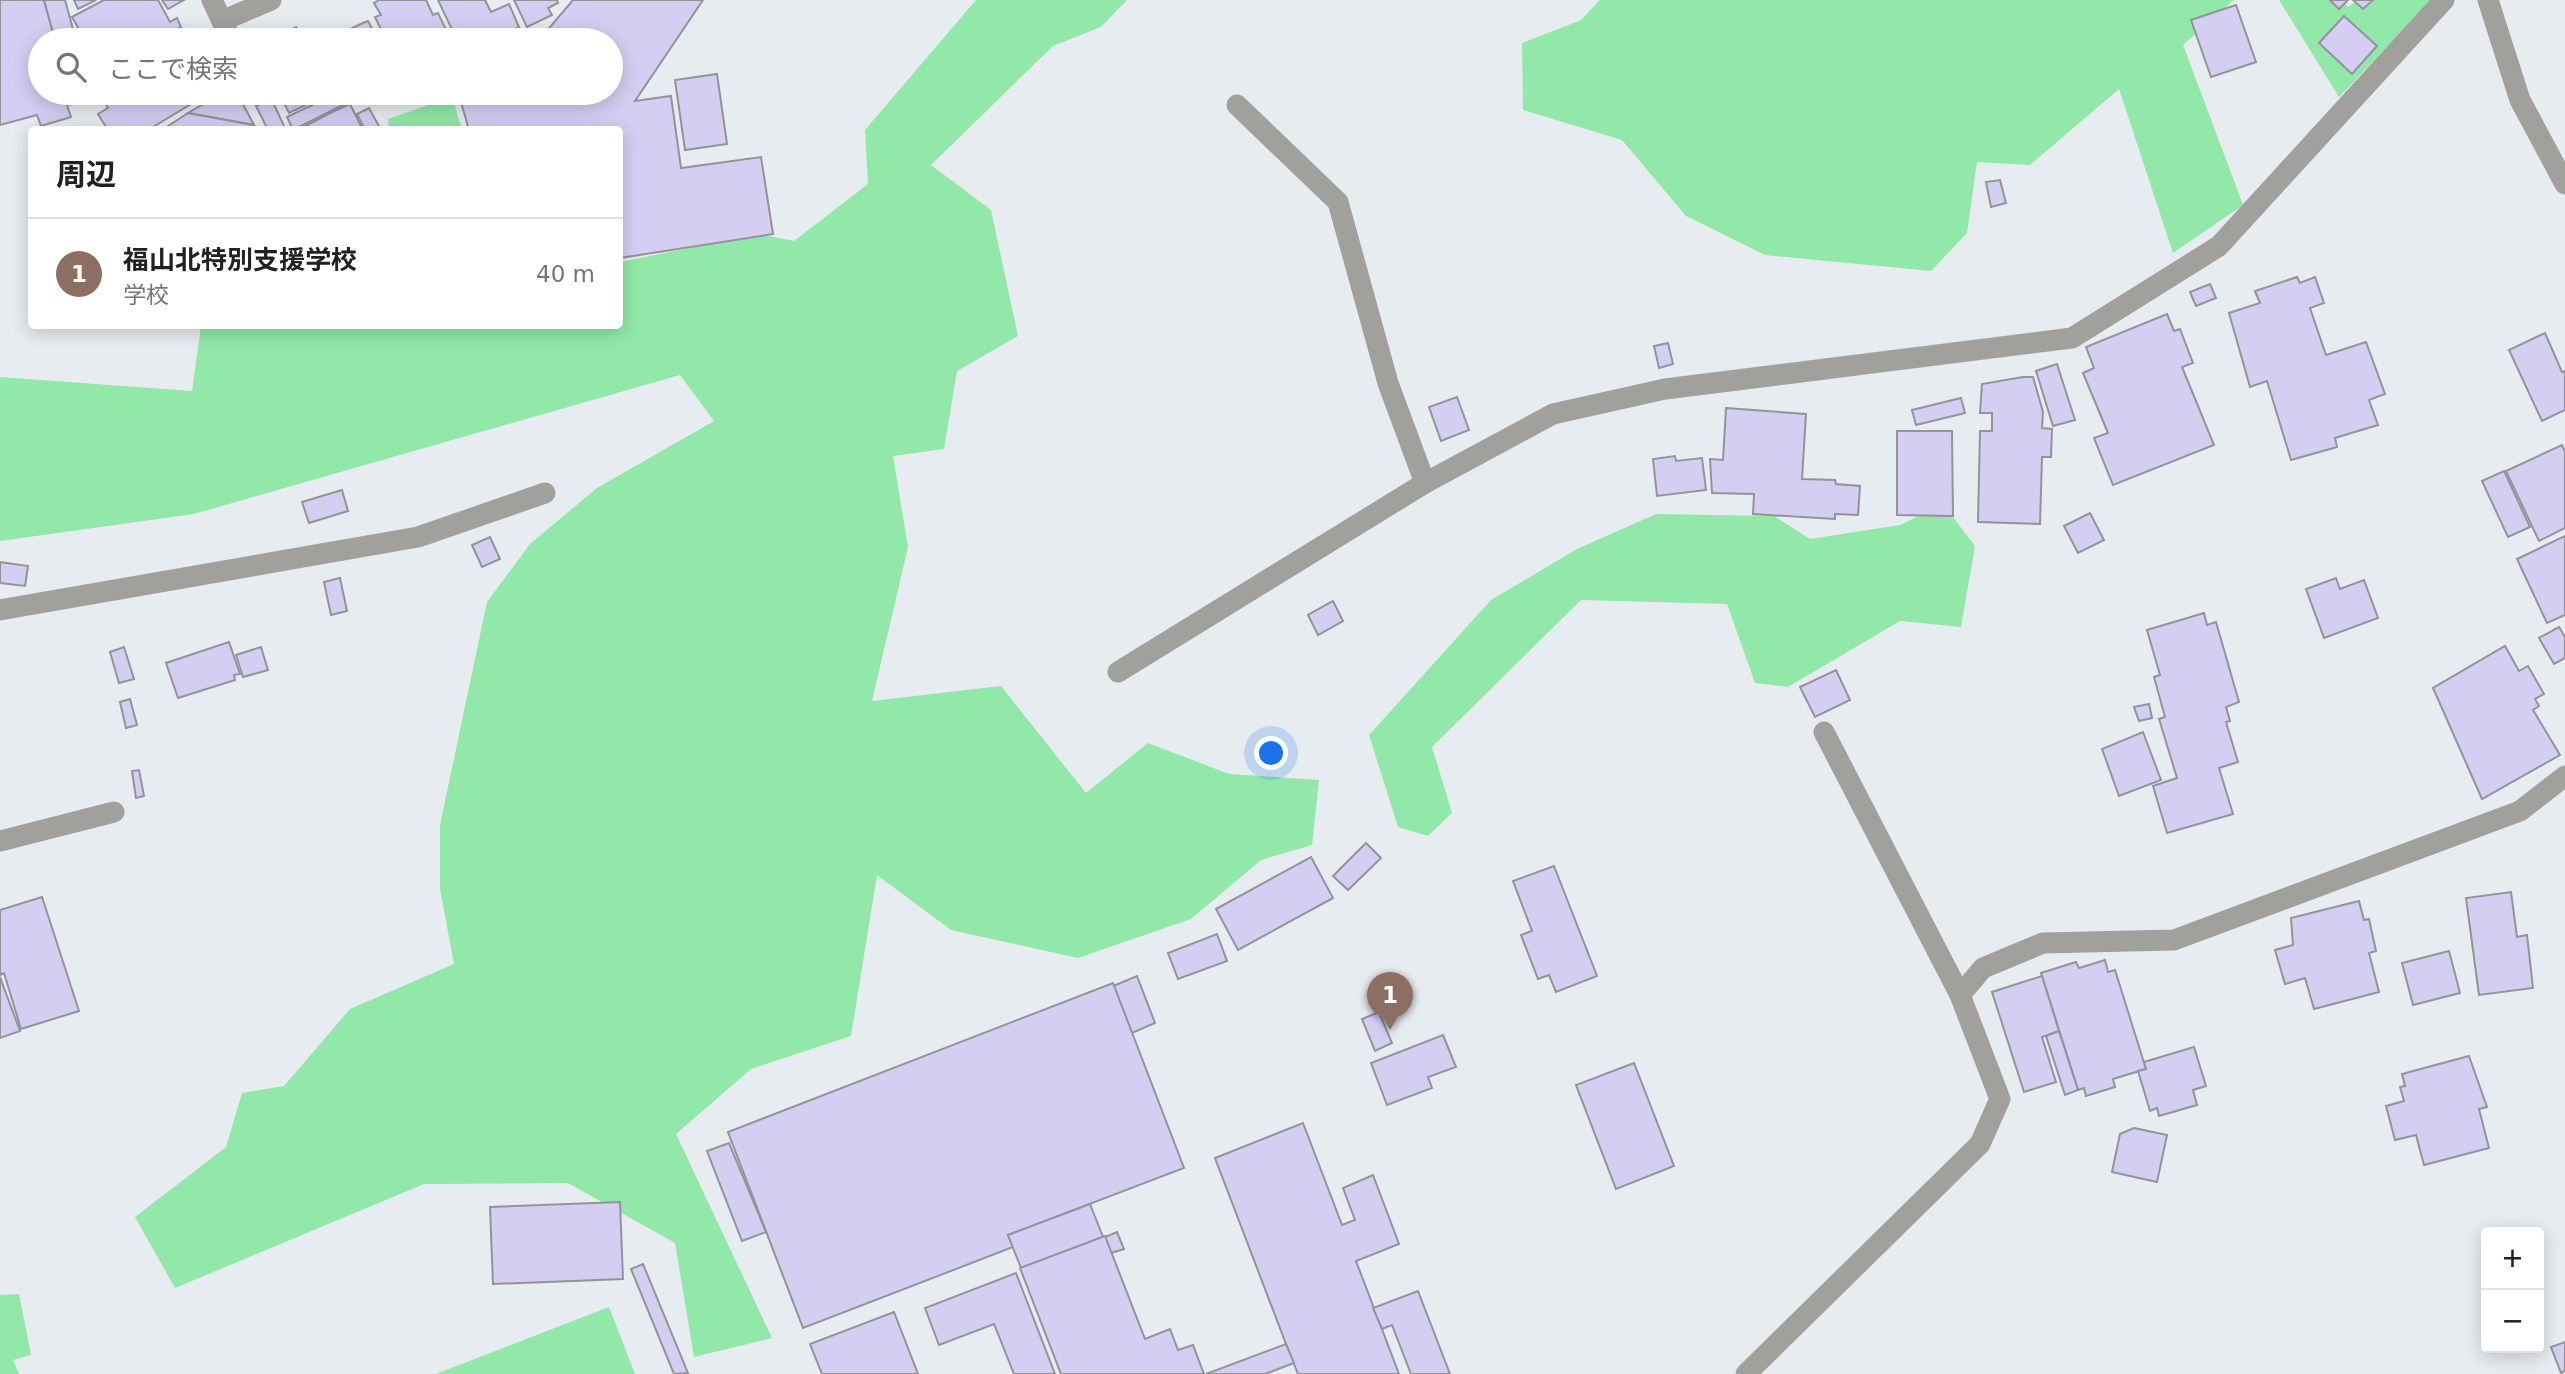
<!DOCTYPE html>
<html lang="ja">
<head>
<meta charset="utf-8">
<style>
  :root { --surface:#fff; --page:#f6f6f6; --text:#202124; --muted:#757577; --line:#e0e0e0; --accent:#3d73e3 }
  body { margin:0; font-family:"DejaVu Sans","Noto Sans JP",sans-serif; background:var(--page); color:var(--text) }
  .controls { position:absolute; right:21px; bottom:21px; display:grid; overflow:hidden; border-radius:7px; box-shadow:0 4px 18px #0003 }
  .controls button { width:63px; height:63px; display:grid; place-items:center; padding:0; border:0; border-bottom:2px solid var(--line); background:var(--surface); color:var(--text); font:35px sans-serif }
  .you { position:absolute; left:1272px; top:754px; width:24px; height:24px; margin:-18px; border:5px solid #fff; border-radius:50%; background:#1a73e8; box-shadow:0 0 0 10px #1a73e833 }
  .badge { display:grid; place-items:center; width:46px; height:46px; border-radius:50%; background:var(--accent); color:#fff; font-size:23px; font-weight:700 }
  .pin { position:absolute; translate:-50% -58px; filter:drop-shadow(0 2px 4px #0008) }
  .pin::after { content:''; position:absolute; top:37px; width:24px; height:21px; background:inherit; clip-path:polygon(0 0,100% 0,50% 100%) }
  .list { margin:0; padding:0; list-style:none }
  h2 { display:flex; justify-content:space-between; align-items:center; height:91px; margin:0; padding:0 28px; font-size:30px }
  h2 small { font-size:23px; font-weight:400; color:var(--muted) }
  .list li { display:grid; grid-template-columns:46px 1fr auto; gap:21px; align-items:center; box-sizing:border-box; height:112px; padding:0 28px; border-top:2px solid var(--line) }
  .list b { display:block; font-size:26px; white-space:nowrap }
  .list p { margin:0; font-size:23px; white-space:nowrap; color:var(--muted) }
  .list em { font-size:23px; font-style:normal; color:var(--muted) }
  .icon { flex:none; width:38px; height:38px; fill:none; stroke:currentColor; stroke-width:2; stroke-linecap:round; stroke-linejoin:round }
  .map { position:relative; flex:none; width:2565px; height:1374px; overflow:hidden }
  .search { position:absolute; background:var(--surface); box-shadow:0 4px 18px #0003; left:28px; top:28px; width:595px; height:77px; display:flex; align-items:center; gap:18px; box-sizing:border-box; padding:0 24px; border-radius:38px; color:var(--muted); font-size:26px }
  .panel { position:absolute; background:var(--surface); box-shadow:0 4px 18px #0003; left:28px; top:126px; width:595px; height:203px; border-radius:7px }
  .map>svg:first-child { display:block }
</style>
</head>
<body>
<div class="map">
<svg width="2565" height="1374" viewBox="0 0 2565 1374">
  <rect width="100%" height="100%" fill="#e7ecf1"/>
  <!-- green -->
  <g fill="#92e8a8">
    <polygon points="976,0 1127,0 1101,27 1053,46 931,165 991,210 1018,336 957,371 944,449 893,456 908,547 872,701 1001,686 1086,793 1148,743 1229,774 1319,780 1312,845 1261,860 1191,919 1078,958 951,930 877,875 851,1036 751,1069 676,1134 772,1338 694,1357 675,1243 568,1183 424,1184 175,1288 135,1217 226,1147 242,1093 284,1086 350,1009 454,964 440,889 440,825 487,602 530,544 597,488 714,421 680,375 194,514 0,541 0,377 192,391 201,326 620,326 620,262 758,234 794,241 868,184 865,130"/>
    <polygon points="1600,0 2234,0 2183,45 2243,205 2173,253 2119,89 2030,165 1977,162 1967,233 1931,271 1765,255 1686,216 1622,140 1523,110 1522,43 1581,20"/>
    <polygon points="2279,0 2342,0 2348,7 2358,0 2432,0 2339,97"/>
    <polygon points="452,97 462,129 389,129 388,119"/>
    <polygon points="1943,504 1975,546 1961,627 1900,621 1788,687 1755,683 1727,604 1581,600 1432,747 1452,813 1428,836 1398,827 1369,735 1491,600 1577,549 1656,514 1774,516 1810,539 1900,525"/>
    <polygon points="19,1294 31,1355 13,1360 19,1374 0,1374 0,1295"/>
    <polygon points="609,1307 635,1374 436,1374"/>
  </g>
  <!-- building -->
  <g fill="#d4cef2" stroke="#949399" stroke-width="2">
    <polygon points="0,0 44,0 55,40 40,40 40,93 70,93 73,104 67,105 71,117 41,126 37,115 0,125"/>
    <polygon points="44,0 65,0 76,40 55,40"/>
    <polygon points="74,0 96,0 78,9"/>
    <polygon points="104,0 158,0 170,22 177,18 181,27 157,40 85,40 72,17"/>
    <polygon points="162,0 184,0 168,9"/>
    <polygon points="379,0 426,0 433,15 438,13 451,40 386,40 375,17 381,15 374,3"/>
    <polygon points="438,0 485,0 491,12 509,4 519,27 491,40 457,40"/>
    <polygon points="514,0 557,0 558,3 548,8 552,15 527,27"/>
    <polygon points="573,0 703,0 635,101 671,96 681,168 761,157 773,234 620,258 620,130 469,130 459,95 463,93 611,93 611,40 539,40"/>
    <polygon points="2330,0 2348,0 2339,9"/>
    <polygon points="2353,0 2373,0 2363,9"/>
    <polygon points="2236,5 2256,62 2211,77 2191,20"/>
    <polygon points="2344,16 2377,46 2352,74 2319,43"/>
    <polygon points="368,21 378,40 327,40 363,23"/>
    <polygon points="296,27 302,40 270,40"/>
    <polygon points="717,74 727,144 685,150 675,80"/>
    <polygon points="100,93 196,93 192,95 196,101 148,130 108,130 98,114 108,108"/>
    <polygon points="222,93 237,93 254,125 188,113"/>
    <polygon points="279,93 330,93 289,113"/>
    <polygon points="337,93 345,93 349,102 293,130 287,117"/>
    <polygon points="349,93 379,93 355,104"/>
    <polygon points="271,98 285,128 281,130 268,130 256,106"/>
    <polygon points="350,104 363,130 298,130 330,113"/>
    <polygon points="369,108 381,130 365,130 357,114"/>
    <polygon points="188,113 253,125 253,130 162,130"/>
    <polygon points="2000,180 2006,203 1991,207 1986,182"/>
    <polygon points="2297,277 2300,283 2315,277 2324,303 2310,308 2326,355 2366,342 2385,394 2369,400 2378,425 2335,438 2337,447 2291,460 2267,381 2250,387 2229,313 2260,303 2255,291"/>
    <polygon points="2210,284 2216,298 2196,306 2190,292"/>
    <polygon points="2167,314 2174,331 2180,329 2193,363 2182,367 2214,445 2113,485 2094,438 2108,433 2083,373 2094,368 2086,347"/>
    <polygon points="2545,333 2562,372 2565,371 2565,410 2542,421 2509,350"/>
    <polygon points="1668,343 1673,364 1659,368 1654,346"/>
    <polygon points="2057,364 2075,420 2053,426 2036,371"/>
    <polygon points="2023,377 2033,377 2043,412 2042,428 2052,429 2051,457 2042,457 2040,524 1978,522 1980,431 1992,431 1992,413 1980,413 1982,384"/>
    <polygon points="1457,397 1469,430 1441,441 1429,407"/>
    <polygon points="1961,398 1965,413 1916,425 1912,410"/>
    <polygon points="1726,408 1806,414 1802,479 1835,480 1836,484 1860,486 1858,515 1835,514 1835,519 1753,514 1754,494 1712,493 1710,459 1723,460"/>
    <polygon points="1897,431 1952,431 1953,516 1897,515"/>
    <polygon points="2562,445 2565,452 2565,528 2539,541 2506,471"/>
    <polygon points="1675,456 1676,461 1702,458 1706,490 1657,496 1653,459"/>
    <polygon points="2504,471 2530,527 2508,537 2482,481"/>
    <polygon points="342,490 348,511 309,523 302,502"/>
    <polygon points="2090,513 2104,540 2078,553 2064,526"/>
    <polygon points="2565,536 2565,615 2547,623 2517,559"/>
    <polygon points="490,537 500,559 482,567 472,545"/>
    <polygon points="0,562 28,566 25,586 0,583"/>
    <polygon points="340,578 347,611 331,615 324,582"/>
    <polygon points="2336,578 2340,589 2364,580 2378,618 2324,638 2306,589"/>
    <polygon points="1333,601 1343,621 1318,635 1308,615"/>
    <polygon points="2204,613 2207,625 2216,622 2239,702 2226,707 2230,721 2226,722 2238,762 2219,768 2233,814 2167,833 2153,786 2177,778 2159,719 2165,717 2154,677 2160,675 2147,630"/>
    <polygon points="2559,627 2565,637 2565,658 2554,664 2539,638"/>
    <polygon points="229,642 240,674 234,675 235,680 178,698 166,663"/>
    <polygon points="2505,646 2519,671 2528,666 2544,694 2535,699 2539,706 2533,710 2560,755 2482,799 2433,688"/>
    <polygon points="124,647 134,679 119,683 110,652"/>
    <polygon points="261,647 268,670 243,677 236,655"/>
    <polygon points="1836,670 1850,700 1815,717 1800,687"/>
    <polygon points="130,699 137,725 126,728 120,702"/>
    <polygon points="2149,704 2152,718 2139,721 2134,707"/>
    <polygon points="2143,732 2161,780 2119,796 2102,749"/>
    <polygon points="139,770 144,796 136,798 132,771"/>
    <polygon points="1366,843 1381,858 1348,890 1333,876"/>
    <polygon points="1311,857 1333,898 1238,950 1216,909"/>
    <polygon points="1554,866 1597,976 1556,992 1549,975 1538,979 1521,935 1532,931 1513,881"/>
    <polygon points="2511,892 2517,937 2527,935 2533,988 2479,995 2466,898"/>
    <polygon points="42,897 79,1011 21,1029 4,973 1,975 0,971 0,910"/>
    <polygon points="2359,901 2364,920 2369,919 2376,951 2369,953 2379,992 2314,1009 2305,978 2285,984 2275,950 2293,945 2291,918"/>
    <polygon points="1217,934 1227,961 1178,979 1168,953"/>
    <polygon points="2449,951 2460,993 2413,1005 2402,963"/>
    <polygon points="2105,960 2108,972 2115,970 2146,1069 2113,1079 2115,1087 2086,1096 2084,1088 2078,1090 2041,973 2076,962 2079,968"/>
    <polygon points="1137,976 1155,1023 1132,1033 1113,986"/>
    <polygon points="2042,976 2059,1031 2042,1037 2056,1082 2024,1092 1992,992"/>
    <polygon points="0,977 20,1031 0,1038"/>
    <polygon points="1113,983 1184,1168 1008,1235 1013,1247 803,1328 728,1132"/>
    <polygon points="1379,1012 1392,1043 1375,1051 1362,1019"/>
    <polygon points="2059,1031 2078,1090 2065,1095 2046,1036"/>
    <polygon points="1443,1035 1456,1067 1428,1077 1432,1088 1387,1105 1371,1063"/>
    <polygon points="2194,1047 2206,1086 2193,1090 2197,1105 2159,1116 2157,1108 2150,1111 2138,1071 2146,1069 2144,1062"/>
    <polygon points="2469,1056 2487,1107 2479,1109 2489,1148 2424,1165 2416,1135 2395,1140 2386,1106 2404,1101 2400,1087 2405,1086 2402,1074"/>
    <polygon points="1634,1063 1674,1166 1616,1189 1576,1085"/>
    <polygon points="1303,1123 1342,1225 1355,1220 1343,1188 1373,1175 1399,1244 1356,1261 1399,1374 1298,1374 1286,1344 1215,1158"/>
    <polygon points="2134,1128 2167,1135 2157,1182 2112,1172 2120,1134"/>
    <polygon points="729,1143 766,1232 742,1241 707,1151"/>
    <polygon points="620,1202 623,1279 493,1284 490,1207"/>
    <polygon points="1090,1204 1103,1237 1021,1268 1008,1235"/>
    <polygon points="1117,1232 1124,1249 1111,1253 1105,1237"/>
    <polygon points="1105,1236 1145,1339 1170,1329 1178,1350 1193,1345 1204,1374 1061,1374 1020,1268"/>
    <polygon points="643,1264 688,1373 674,1374 631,1269"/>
    <polygon points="1016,1273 1055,1374 1014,1374 994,1324 939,1345 925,1308"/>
    <polygon points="1418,1291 1450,1374 1411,1374 1392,1325 1382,1329 1373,1308"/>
    <polygon points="894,1312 918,1374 822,1374 810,1344"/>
    <polygon points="2565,1342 2565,1371 2561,1373 2551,1347"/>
    <polygon points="1286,1344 1294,1363 1265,1374 1206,1374"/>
  </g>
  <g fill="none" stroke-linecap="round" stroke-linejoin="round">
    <!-- minor -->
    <g stroke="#a1a09d" stroke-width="21">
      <polyline points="212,0 231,40"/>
      <polyline points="2488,0 2520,100 2565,184"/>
      <polyline points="222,21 271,0"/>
      <polyline points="1237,105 1338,202 1388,383 1425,483"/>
      <polyline points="0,610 418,537 545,493"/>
      <polyline points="1118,672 1425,483 1553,414 1665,389 2072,338 2219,246 2444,0"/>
      <polyline points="1824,732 1960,995"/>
      <polyline points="0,841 114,812"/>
      <polyline points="1746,1374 1980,1144 2000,1099 1960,995 1983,968 2043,943 2174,940 2520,811 2565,776"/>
    </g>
  </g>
</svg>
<div class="controls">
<button>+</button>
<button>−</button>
</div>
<div class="you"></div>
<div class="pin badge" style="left:1390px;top:1030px;background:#8d6e63">1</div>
<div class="search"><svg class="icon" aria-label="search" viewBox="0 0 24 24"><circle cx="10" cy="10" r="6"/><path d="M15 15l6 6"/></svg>ここで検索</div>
<section class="panel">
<h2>周辺<small></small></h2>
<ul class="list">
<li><span class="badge" style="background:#8d6e63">1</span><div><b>福山北特別支援学校</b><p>学校</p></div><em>40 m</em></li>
</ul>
</section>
</div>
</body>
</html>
